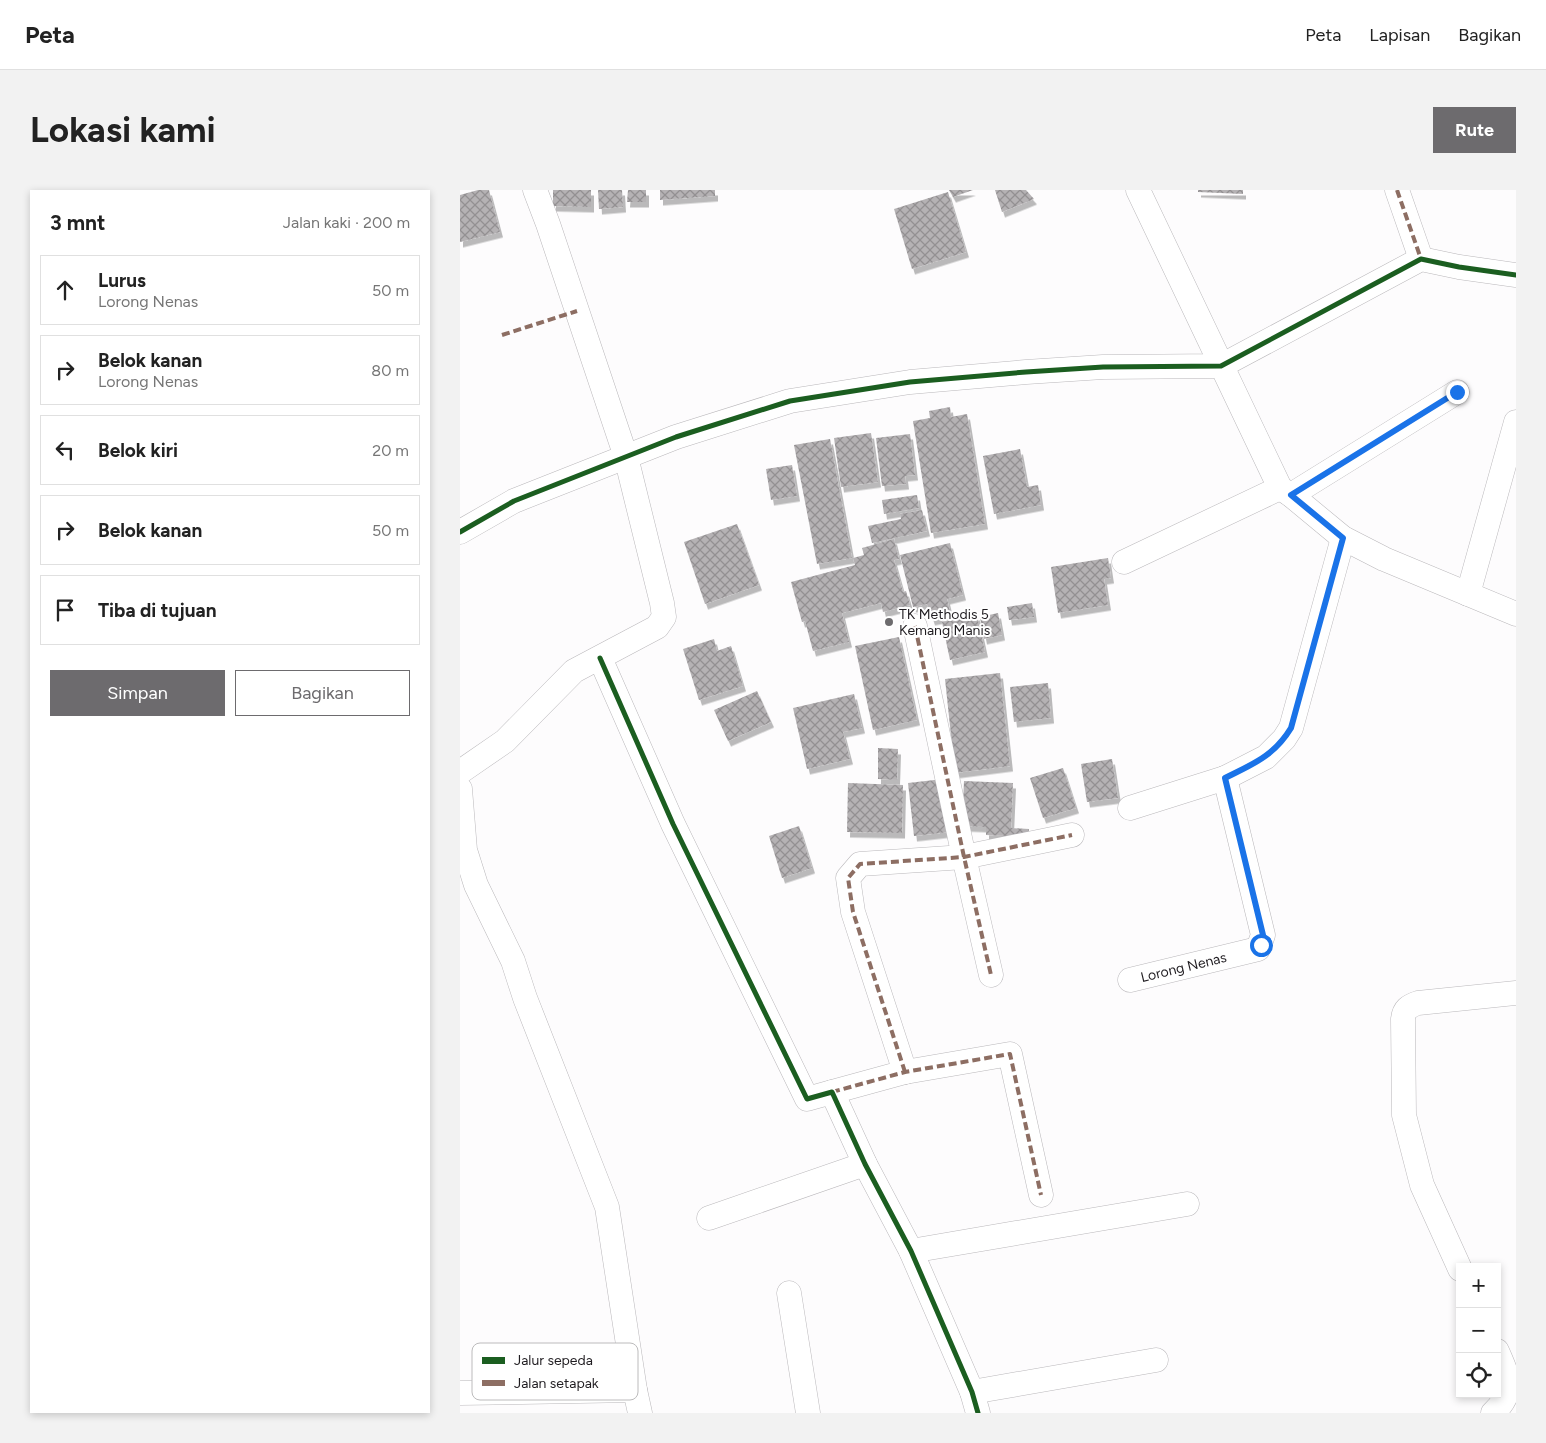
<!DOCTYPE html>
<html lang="id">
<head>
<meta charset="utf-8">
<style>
  :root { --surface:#fff; --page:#f2f2f2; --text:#222; --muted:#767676; --line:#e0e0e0; --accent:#6d6b6e }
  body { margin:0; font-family:Figtree,sans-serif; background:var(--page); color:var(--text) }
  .controls { position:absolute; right:15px; bottom:15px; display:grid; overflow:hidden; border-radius:0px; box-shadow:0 2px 8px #0003 }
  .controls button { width:45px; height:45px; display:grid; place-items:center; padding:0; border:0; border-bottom:1px solid var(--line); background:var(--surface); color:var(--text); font:25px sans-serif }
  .stop { position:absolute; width:15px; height:15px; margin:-11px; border:4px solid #1a73e8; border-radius:50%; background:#fff }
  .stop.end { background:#1a73e8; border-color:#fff; box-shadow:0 1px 5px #0008 }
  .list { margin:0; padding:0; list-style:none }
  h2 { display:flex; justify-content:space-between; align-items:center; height:65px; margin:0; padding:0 20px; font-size:21px }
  h2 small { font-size:16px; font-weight:400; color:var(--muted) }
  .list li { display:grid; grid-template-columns:32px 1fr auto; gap:15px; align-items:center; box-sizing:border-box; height:70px; margin:0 10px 10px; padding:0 10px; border:1px solid var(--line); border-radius:0px }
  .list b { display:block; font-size:19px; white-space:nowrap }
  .list p { margin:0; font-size:16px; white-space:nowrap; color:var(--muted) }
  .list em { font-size:16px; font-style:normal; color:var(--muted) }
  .actions { display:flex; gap:10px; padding:15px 20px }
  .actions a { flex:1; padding:11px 0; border:1px solid var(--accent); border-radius:0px; text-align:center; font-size:18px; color:var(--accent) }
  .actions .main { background:var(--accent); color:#fff }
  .icon { flex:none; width:28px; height:28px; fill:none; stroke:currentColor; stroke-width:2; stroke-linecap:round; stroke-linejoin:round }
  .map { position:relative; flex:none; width:1056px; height:1223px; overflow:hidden; border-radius:0px }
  header { display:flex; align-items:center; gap:30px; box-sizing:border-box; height:70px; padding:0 25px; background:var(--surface); border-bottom:1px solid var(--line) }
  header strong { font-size:24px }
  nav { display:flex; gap:28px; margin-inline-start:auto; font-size:18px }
  .intro { display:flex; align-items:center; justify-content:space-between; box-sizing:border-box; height:120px; padding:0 30px }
  h1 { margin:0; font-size:35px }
  .button { padding:12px 22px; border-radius:0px; background:var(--accent); color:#fff; font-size:18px; font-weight:700 }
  main { display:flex; gap:30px; padding:0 30px }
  aside { flex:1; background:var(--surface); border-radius:0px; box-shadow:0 2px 8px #0003 }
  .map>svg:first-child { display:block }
</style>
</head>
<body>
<header>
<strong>Peta</strong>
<nav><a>Peta</a><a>Lapisan</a><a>Bagikan</a></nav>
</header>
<div class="intro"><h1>Lokasi kami</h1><a class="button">Rute</a></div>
<main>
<aside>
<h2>3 mnt<small>Jalan kaki · 200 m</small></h2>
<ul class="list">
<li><svg class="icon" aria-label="ahead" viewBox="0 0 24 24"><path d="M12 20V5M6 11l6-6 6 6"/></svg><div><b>Lurus</b><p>Lorong Nenas</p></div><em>50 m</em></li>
<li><svg class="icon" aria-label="right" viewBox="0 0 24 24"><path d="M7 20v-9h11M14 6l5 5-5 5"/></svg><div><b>Belok kanan</b><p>Lorong Nenas</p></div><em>80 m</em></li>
<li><svg class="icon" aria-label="left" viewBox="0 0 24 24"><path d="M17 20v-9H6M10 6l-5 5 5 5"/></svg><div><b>Belok kiri</b></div><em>20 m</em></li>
<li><svg class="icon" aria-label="right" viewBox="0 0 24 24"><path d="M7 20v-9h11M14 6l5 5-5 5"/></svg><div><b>Belok kanan</b></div><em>50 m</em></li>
<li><svg class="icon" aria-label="arrive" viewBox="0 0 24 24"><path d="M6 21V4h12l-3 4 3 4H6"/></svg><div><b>Tiba di tujuan</b></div></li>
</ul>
<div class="actions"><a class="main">Simpan</a><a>Bagikan</a></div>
</aside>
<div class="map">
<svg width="1056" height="1223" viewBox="0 0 1056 1223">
  <defs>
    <pattern id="building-cross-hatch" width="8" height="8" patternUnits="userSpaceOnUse" patternTransform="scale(1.25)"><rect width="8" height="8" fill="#b5b2b4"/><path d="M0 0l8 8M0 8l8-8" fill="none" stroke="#939092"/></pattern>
    <filter id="shadow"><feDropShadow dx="3" dy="5.5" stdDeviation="0" flood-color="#0004"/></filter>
  </defs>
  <rect width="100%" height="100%" fill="#fdfcfd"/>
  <!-- building -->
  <g fill="url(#building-cross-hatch)" filter="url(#shadow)">
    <polygon points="18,0 29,0 40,42 0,52 0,5"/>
    <polygon points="93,0 131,0 131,17 93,16"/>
    <polygon points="138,0 162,0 163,17 139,19"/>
    <polygon points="168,0 186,0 186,12 167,12"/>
    <polygon points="200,0 255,0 255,6 200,10"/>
    <polygon points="489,0 513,0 493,7"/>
    <polygon points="535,0 566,0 574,9 542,22"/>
    <polygon points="738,0 783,0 783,4 738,2"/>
    <polygon points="488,2 506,62 452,79 434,19"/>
    <polygon points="490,217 491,227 507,224 525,334 471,343 453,231 470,228 469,221"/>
    <polygon points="411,243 418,292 381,297 374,248"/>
    <polygon points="450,244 455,285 445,286 446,294 422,296 416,248"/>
    <polygon points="370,249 392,368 357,374 334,255"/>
    <polygon points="560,259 567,297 578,295 581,315 534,324 523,266"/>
    <polygon points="332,275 337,306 311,310 306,279"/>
    <polygon points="457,305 459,318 424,324 422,310"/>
    <polygon points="462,320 467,341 412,353 408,336 441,329 440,324"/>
    <polygon points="277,334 299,395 245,414 224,352"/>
    <polygon points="434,349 439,369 434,370 443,402 446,401 450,415 423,422 421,413 382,423 389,452 353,461 345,431 342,432 331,392 395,375 393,368 404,365 402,358"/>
    <polygon points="490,353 503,405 487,409 491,426 472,430 467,414 453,417 440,365"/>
    <polygon points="648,368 651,388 644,389 648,415 598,423 591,377"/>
    <polygon points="572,413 574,427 549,430 547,417"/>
    <polygon points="538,423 542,445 524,449 520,427"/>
    <polygon points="517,425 525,462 490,470 482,432"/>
    <polygon points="439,447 457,530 413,540 395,456"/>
    <polygon points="254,449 257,461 271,456 283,496 239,510 223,459"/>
    <polygon points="540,483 550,576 495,583 485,489"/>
    <polygon points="588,493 591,528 554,532 550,497"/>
    <polygon points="297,501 311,532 268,551 254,520"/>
    <polygon points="394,504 402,538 383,542 390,569 347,579 333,518"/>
    <polygon points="418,558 438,559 437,590 418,589"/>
    <polygon points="652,569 658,608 627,612 621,574"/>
    <polygon points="603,578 616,618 583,628 570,588"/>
    <polygon points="483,589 489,642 454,646 448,593"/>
    <polygon points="504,591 553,593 551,638 569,639 569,647 526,645 526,637 502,636"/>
    <polygon points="388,593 443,595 442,643 387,642"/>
    <polygon points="339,636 352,678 322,688 309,646"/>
  </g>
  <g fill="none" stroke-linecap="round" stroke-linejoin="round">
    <defs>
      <g id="minor">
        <polyline points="678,0 820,298 831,305 883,348 924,369 1056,424"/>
        <polyline points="937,0 961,69"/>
        <polyline points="831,305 997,202"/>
        <polyline points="0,342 54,311 216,247 330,211 450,192 566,182 643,177 761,176 961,69 999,77 1056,85"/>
        <polyline points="664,372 820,298"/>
        <polyline points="1008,404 1056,232"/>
        <polyline points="455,436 504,667 531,785"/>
        <polyline points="140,468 213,634 347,909 372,902 405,974 451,1061 512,1202 518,1223"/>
        <polyline points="0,582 45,551 114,481 197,437 204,427 202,413 166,267 88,34 75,0"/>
        <polyline points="0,599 5,660 16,695 53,771 65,808 147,1017 175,1200"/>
        <polyline points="670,618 765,588 806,567 824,549 831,538 883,348"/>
        <path id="s1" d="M670,790l128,-31 5,-14 -38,-157"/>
        <polyline points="445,882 393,722 388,688 400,674 504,667 612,645"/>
        <polyline points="372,902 445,882 550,864 581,1005"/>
        <polyline points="249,1028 405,974"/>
        <polyline points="451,1061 727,1014"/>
        <path d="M1000,1079l-38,-84 -18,-70 -1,-96c1,-10 6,-13 15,-16l98,-10"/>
        <polyline points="329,1103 348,1223"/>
        <polyline points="512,1202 696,1170"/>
        <polyline points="0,1203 175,1200 180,1223"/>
        <path d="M1033,1223c23,-21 15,-37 4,-62"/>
      </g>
    </defs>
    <!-- minor casing -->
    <use href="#minor" stroke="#bab8bb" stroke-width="25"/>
    <!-- minor -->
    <use href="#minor" stroke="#fff" stroke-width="24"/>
    <!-- quiet -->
    <g stroke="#8d6e63" stroke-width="4" stroke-dasharray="8 4" stroke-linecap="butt">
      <polyline points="937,0 961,69"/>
      <polyline points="42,145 117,121"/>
      <polyline points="455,436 504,667 531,785"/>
      <polyline points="445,882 393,722 388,688 400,674 504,667 612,645"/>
      <polyline points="372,902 445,882 550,864 581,1005"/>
    </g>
    <defs>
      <g id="cycleway">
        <polyline points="0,342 54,311 216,247 330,211 450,192 566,182 643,177 761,176 961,69 999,77 1056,85"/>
        <polyline points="140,468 213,634 347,909 372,902 405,974 451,1061 512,1202 518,1223"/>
      </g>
    </defs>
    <!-- cycleway casing -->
    <use href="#cycleway" stroke="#fff" stroke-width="8"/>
    <!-- cycleway -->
    <use href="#cycleway" stroke="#1b5e20" stroke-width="5"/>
  </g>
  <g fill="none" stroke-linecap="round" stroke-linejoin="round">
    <!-- route -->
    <path stroke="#1a73e8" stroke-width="6" d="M801,755l2,-10 -38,-157c28,-14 49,-22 66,-50l52,-190 -52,-43 166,-103"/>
  </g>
  <!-- markers -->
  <circle fill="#6d6b6e" stroke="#fff" stroke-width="2" cx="429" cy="432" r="5"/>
  <g text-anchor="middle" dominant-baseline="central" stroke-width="4" stroke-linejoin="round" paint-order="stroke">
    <!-- poi labels -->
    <g font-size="14" fill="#201d21" stroke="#fff" text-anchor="start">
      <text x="439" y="424">TK Methodis 5<tspan x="439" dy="16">Kemang Manis</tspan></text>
    </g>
    <!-- street labels -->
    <g font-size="14" fill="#201d21" stroke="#fff">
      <text stroke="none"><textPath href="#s1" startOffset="55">Lorong Nenas</textPath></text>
    </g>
  </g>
  <!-- legend -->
  <rect x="12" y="1153" width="166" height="57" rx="8" fill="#fff" stroke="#bcbbbc" stroke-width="1"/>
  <rect x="22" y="1167" width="23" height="7" fill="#1b5e20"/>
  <rect x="22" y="1190" width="23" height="6" fill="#8d6e63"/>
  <g font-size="14" fill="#201d21">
    <text x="54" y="1175">Jalur sepeda</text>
    <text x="54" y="1198">Jalan setapak</text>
  </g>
</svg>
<div class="controls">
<button>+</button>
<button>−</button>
<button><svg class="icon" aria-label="locate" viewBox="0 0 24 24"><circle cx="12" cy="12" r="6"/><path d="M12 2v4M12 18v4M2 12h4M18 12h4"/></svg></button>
</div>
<div class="stop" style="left:801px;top:755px"></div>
<div class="stop end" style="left:997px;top:202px"></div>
</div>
</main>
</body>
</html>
